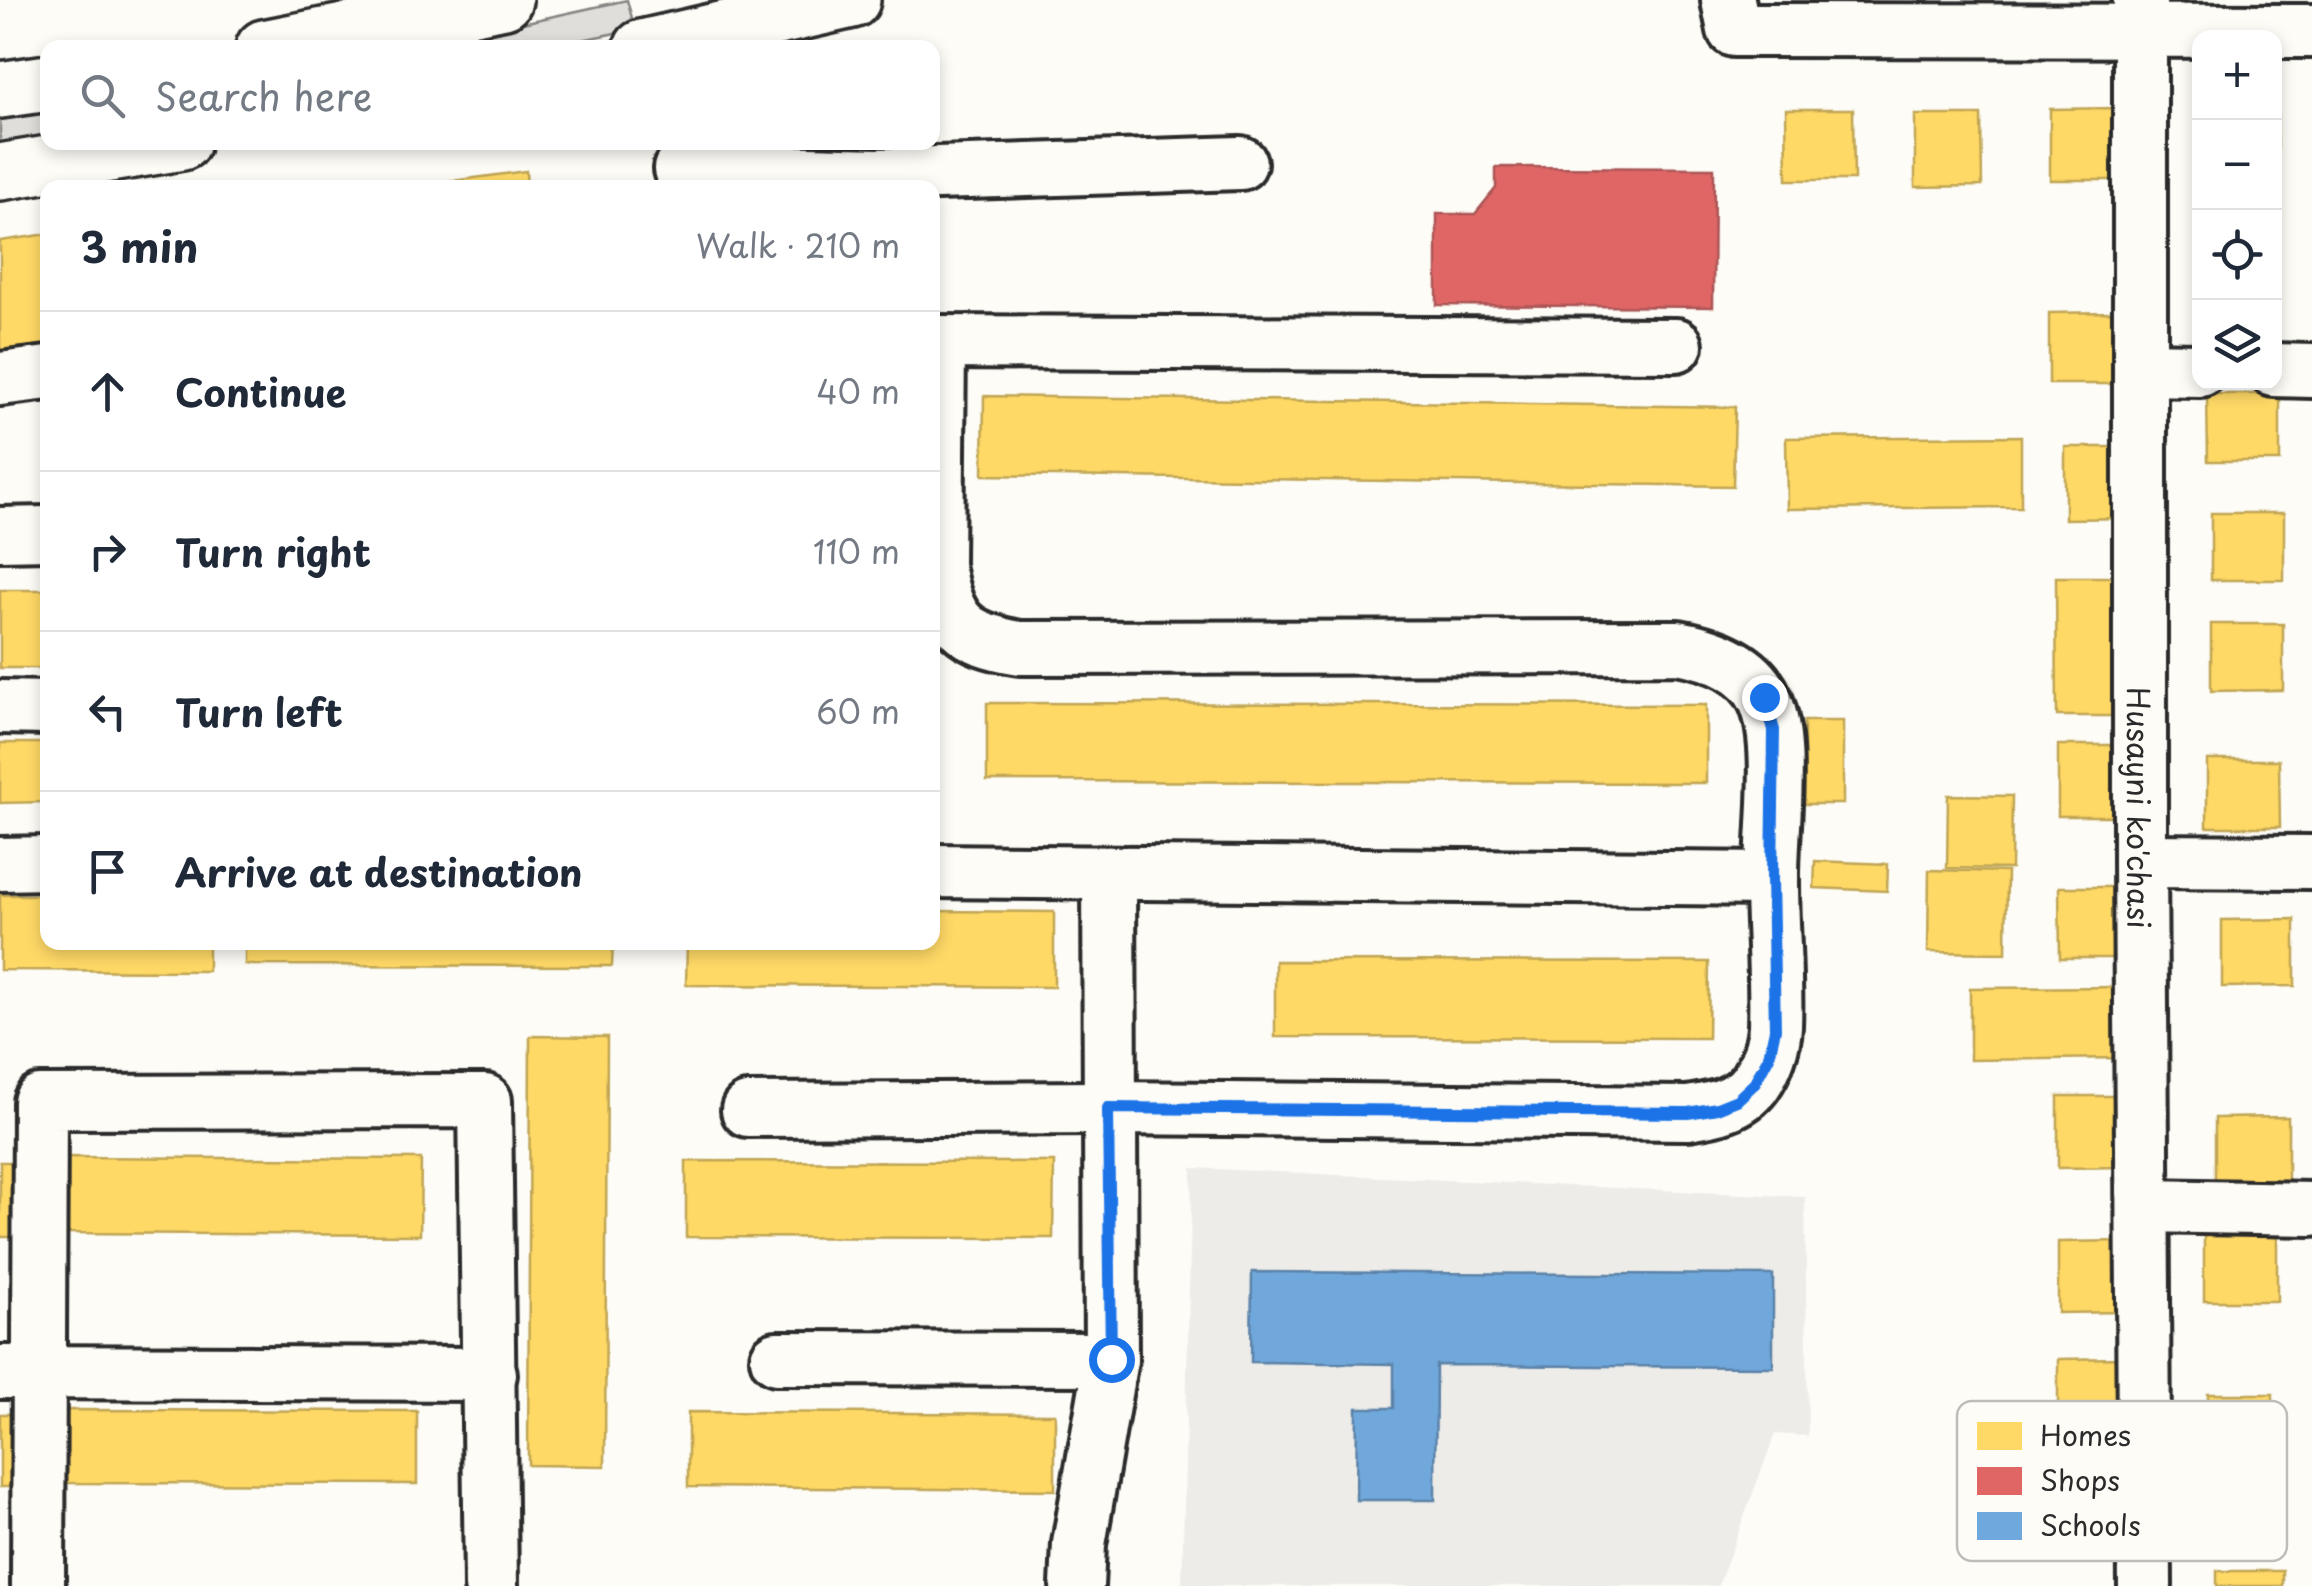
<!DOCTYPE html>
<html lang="en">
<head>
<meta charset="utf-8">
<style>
  :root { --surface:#fff; --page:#f2f2f3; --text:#1f2937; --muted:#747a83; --line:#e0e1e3 }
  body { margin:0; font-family:"Playpen Sans",sans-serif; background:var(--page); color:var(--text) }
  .controls { position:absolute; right:30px; top:30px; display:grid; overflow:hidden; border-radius:20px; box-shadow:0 5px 15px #0003 }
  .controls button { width:90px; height:90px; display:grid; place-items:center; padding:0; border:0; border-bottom:2px solid var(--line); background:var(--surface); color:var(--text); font:50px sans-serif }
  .stop { position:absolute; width:30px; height:30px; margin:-22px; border:8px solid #1a73e8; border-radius:50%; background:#fff }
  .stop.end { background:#1a73e8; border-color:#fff; box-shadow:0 2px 10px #0008 }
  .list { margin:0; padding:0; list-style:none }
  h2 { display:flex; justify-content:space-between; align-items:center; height:130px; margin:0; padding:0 40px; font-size:42px }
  h2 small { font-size:32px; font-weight:400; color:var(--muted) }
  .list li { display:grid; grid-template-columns:65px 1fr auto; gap:30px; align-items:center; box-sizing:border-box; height:160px; padding:0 40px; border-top:2px solid var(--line) }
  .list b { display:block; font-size:38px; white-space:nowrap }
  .list em { font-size:32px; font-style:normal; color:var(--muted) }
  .icon { flex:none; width:55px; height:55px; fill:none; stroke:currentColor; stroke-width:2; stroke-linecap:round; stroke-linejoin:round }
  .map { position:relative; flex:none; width:2312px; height:1586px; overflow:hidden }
  .search { position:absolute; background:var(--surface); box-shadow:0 5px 15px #0003; left:40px; top:40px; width:900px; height:110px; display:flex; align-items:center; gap:25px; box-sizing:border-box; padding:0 35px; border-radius:20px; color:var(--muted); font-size:38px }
  .panel { position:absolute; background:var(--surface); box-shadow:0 5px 15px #0003; left:40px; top:180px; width:900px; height:770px; border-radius:20px }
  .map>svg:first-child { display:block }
</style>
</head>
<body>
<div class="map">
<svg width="2312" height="1586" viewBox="0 0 2312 1586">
  <rect width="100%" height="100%" fill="#fdfcf7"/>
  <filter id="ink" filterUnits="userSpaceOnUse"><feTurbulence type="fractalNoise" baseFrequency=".01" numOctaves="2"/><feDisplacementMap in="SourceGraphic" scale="20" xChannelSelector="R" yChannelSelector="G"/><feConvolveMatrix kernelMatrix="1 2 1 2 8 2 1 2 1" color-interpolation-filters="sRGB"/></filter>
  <g filter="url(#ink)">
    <!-- built -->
    <polygon fill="#edece8" points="1192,1168 1805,1197 1808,1436 1775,1434 1718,1586 1182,1586"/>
    <!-- green -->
    <g fill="#dfdeda" stroke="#858482" stroke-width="2.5">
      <polygon points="627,0 635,29 547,47 409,48"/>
      <polygon points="47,110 47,140 0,147 0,116"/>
    </g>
    <!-- homes -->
    <g fill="#ffd966" stroke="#bfa554" stroke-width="2.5">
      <polygon points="2274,96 2277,96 2278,163 2274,163"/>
      <polygon points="2117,108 2117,180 2050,180 2050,109"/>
      <polygon points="1786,109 1853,109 1854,180 1787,180"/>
      <polygon points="1915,115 1981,115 1982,186 1915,187"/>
      <polygon points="526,171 527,188 400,188"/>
      <polygon points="48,234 48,348 0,356 0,241"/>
      <polygon points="2115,312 2116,384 2049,384 2049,313"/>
      <polygon points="2207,394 2280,394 2280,461 2208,461"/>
      <polygon points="984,396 1735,407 1733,486 983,475"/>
      <polygon points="2021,436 2021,507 1787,509 1786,438"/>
      <polygon points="2065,447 2132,447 2132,518 2065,519"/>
      <rect x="2211" y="513" width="73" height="67"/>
      <polygon points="2056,577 2123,577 2124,716 2057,716"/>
      <rect x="0" y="590" width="48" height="78"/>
      <polygon points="2211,624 2283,624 2283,690 2211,691"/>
      <polygon points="987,703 1706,705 1706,783 987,781"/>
      <rect x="1804" y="721" width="39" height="83"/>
      <polygon points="0,743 45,743 46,802 0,803"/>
      <polygon points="2058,745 2125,745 2126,816 2058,816"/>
      <polygon points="2207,760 2279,760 2280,827 2207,827"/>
      <polygon points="1948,795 2012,796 2011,869 1947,868"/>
      <polygon points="1815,861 1888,864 1887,891 1814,888"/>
      <polygon points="1929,870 2007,872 2006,953 1928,952"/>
      <polygon points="2059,887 2127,887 2127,958 2060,958"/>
      <polygon points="0,895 48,895 48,942 208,942 208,971 0,970"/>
      <polygon points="932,911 1054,912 1054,987 686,985 687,942 932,942"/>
      <polygon points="2295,919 2295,986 2222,987 2222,920"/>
      <polygon points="245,942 613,942 612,966 245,965"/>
      <polygon points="1275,961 1709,962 1708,1038 1275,1037"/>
      <polygon points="2123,987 2124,1058 1970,1060 1970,988"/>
      <polygon points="530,1036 607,1037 605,1466 528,1465"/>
      <polygon points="2058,1096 2125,1096 2126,1167 2058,1168"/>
      <polygon points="2288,1117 2288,1184 2215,1184 2215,1118"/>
      <polygon points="63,1157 421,1159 420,1235 62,1233"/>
      <polygon points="686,1161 1054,1162 1053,1238 686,1237"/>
      <rect x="0" y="1162" width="20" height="75"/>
      <polygon points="2277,1234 2277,1301 2204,1301 2204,1235"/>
      <polygon points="2125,1241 2126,1312 2058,1313 2058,1242"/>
      <polygon points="2125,1358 2126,1429 2058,1430 2058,1359"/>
      <rect x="2208" y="1394" width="65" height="62"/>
      <polygon points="64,1410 417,1411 417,1484 64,1483"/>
      <polygon points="688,1412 1055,1414 1055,1490 688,1487"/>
      <polygon points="0,1414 15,1414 14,1487 0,1487"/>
      <rect x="2217" y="1571" width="66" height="15"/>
    </g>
    <!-- shops -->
    <polygon fill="#e06666" stroke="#aa5454" stroke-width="2.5" points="1496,167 1714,168 1713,307 1437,305 1437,214 1475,214 1496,188"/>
    <!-- schools -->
    <polygon fill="#6fa8dc" stroke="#5b82a7" stroke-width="2.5" points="1252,1272 1773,1275 1773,1367 1436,1365 1435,1500 1356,1500 1357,1408 1394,1408 1394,1364 1251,1362"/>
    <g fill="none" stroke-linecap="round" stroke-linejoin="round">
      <defs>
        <g id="minor">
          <polyline points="1728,0 1734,30 2312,31"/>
          <path id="s1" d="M2140,0v861l5,725"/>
          <polyline points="680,169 877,175 1240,163"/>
          <polyline points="932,342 1676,345"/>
          <polyline points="2140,369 2200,370"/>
          <polyline points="2274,370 2312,371"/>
          <polyline points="0,379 48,373"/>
          <polyline points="0,534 48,533"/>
          <polyline points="0,707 48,708"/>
          <polyline points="2140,861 2312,862"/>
          <polyline points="0,864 48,863"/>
          <polyline points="932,871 1772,879"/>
          <path d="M748,1110l360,-2 580,5c25,-4 51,-8 67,-30 11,-16 19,-38 20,-57 2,-48 -3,-97 -3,-145 -1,-50 13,-136 -7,-181 -15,-34 -54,-47 -87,-53l-658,1c-58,-10 -73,-24 -83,-83l2,-223"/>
          <polyline points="2143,1206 2312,1209"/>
          <polyline points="777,1358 1111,1359"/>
          <polyline points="0,1372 490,1374"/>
          <polyline points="38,1586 40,1102 485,1101 491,1586"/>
          <polyline points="1077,1586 1079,1544 1111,1359 1109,873"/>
        </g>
        <g id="highway">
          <polyline points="264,48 504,0"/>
          <polyline points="642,48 852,0"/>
          <polyline points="0,90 48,83"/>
          <polyline points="0,172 182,142"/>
        </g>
      </defs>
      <!-- minor casing -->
      <use href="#minor" stroke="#2b2b2b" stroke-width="60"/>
      <!-- highway casing -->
      <use href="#highway" stroke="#2b2b2b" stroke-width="62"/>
      <!-- minor -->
      <use href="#minor" stroke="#fdfcf7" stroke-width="52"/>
      <!-- highway -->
      <use href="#highway" stroke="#fdfcf7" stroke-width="55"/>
    </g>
  </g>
  <g fill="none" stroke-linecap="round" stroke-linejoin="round" filter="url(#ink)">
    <!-- route -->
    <polyline stroke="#1a73e8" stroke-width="12" points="1111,1359 1108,1108 1688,1113 1717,1108 1737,1100 1754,1084 1769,1056 1775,1029 1772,879 1774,730 1764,697"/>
  </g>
  <g text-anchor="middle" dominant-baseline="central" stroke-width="10" stroke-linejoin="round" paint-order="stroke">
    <!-- street labels -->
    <g font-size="30" fill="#2b2b2b" stroke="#fdfcf7">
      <text stroke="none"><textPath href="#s1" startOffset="808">Husayni ko'chasi</textPath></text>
    </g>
  </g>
  <!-- legend -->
  <rect x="1957" y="1401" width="330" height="160" rx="15" fill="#fdfcf7" stroke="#bebdba" stroke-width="2.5"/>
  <rect x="1977" y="1422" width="45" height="28" fill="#ffd966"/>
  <rect x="1977" y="1467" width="45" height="28" fill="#e06666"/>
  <rect x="1977" y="1512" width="45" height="28" fill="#6fa8dc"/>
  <g font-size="28" fill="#2b2b2b">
    <text x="2040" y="1446">Homes</text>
    <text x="2040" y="1491">Shops</text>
    <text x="2040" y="1536">Schools</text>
  </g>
</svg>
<div class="controls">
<button>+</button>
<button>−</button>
<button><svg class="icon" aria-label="locate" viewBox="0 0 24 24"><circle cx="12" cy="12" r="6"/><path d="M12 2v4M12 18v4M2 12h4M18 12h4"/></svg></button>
<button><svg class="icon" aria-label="layers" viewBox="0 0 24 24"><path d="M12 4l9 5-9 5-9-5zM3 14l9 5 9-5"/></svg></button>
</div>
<div class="stop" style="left:1111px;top:1359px"></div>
<div class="stop end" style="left:1764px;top:697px"></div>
<div class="search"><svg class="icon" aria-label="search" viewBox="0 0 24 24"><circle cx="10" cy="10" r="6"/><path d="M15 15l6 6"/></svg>Search here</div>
<section class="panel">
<h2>3 min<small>Walk · 210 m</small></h2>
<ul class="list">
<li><svg class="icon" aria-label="ahead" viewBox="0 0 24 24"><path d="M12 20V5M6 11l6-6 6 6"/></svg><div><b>Continue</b></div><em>40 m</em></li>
<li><svg class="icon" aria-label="right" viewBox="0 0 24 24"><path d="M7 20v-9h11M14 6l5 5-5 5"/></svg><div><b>Turn right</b></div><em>110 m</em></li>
<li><svg class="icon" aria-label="left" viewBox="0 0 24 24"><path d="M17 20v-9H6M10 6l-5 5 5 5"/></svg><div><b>Turn left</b></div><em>60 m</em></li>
<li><svg class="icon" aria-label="arrive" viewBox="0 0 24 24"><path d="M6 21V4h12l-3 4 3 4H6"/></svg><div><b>Arrive at destination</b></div></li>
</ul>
</section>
</div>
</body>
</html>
